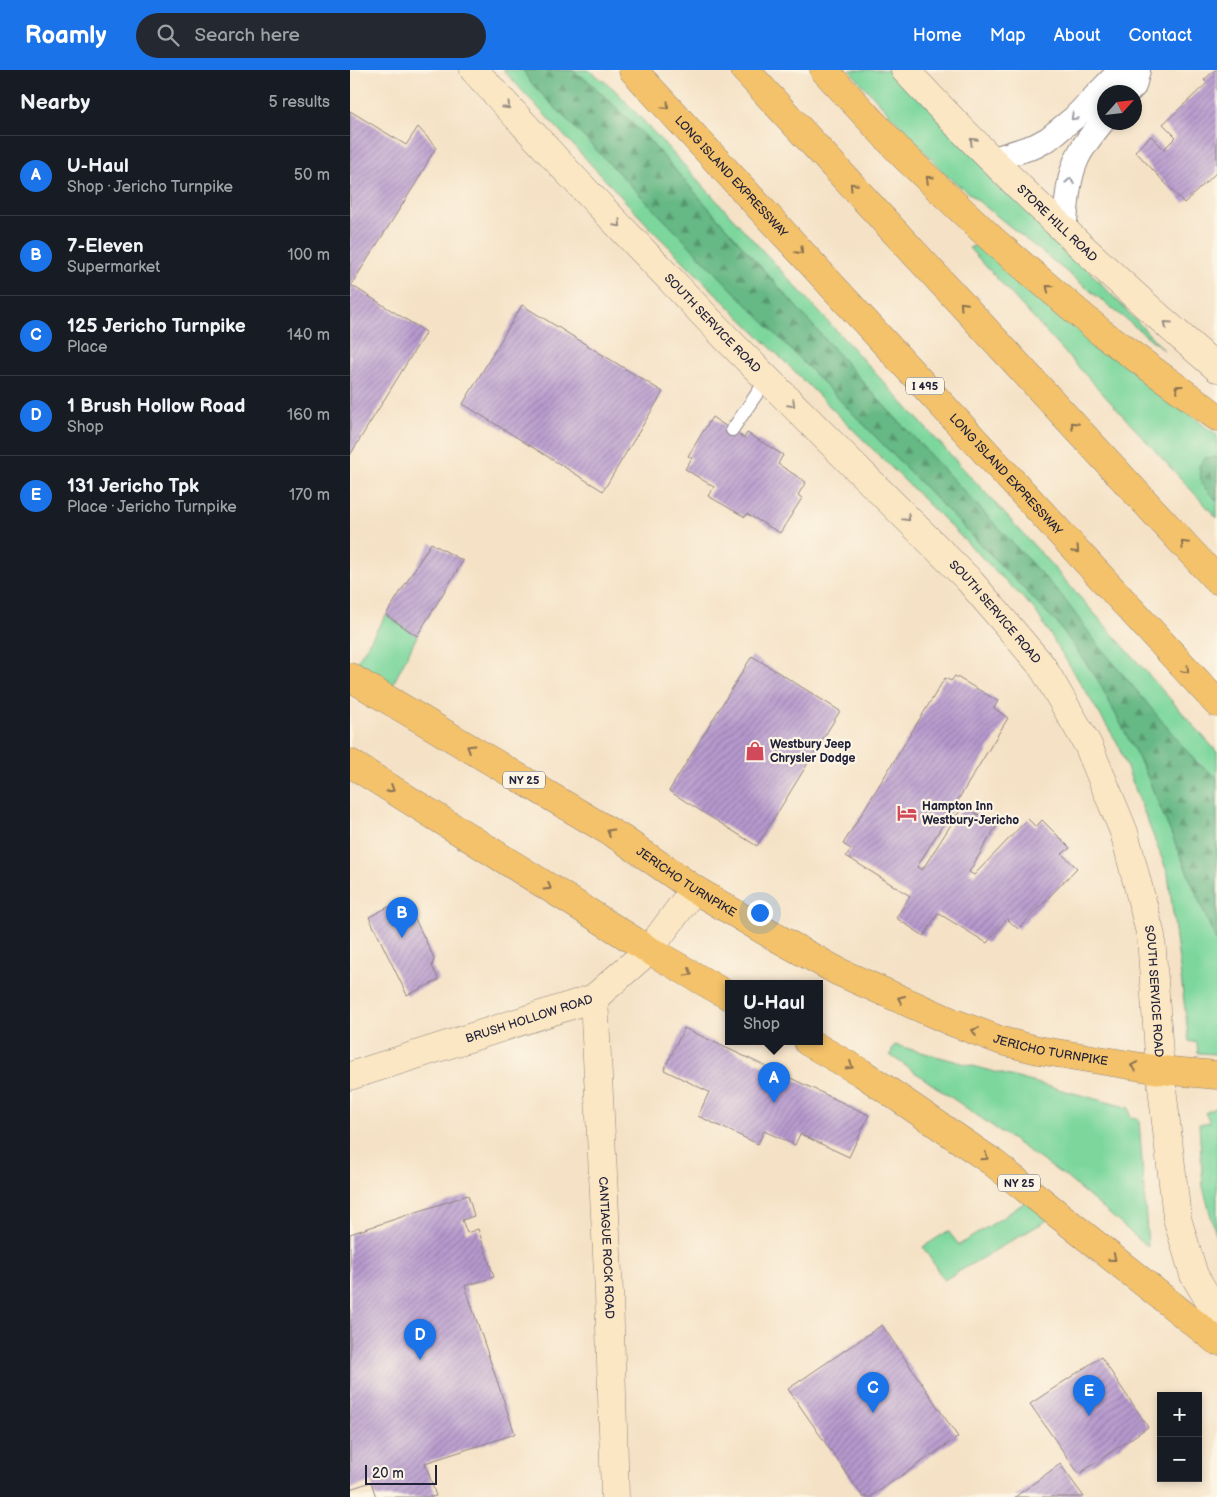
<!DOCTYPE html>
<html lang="en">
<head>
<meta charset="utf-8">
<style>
  :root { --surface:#171b24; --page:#242831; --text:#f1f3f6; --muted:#9ea1a6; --line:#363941; --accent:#1a73e8 }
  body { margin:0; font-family:"Balsamiq Sans",sans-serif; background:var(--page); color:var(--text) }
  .controls { position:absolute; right:15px; bottom:15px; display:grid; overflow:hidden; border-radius:0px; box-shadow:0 2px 8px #0003 }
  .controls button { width:45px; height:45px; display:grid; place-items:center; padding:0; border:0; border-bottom:1px solid var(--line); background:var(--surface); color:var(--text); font:25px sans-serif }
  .compass { position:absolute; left:747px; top:15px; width:45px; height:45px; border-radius:50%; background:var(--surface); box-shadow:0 2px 8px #0003; rotate:63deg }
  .scale { position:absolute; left:15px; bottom:12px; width:72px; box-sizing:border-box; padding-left:5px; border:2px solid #22223b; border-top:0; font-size:14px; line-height:18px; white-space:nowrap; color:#22223b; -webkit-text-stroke:4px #fcf5e5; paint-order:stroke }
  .you { position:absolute; left:409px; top:842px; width:18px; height:18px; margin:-12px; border:4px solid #fff; border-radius:50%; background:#1a73e8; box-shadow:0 0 0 8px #1a73e833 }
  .badge { display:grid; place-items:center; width:32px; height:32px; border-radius:50%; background:var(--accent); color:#fff; font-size:16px; font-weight:700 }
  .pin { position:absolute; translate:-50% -41px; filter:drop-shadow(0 1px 2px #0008) }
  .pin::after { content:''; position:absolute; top:26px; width:18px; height:15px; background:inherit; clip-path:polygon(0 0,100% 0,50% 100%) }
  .popup { position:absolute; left:375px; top:910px; width:98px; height:65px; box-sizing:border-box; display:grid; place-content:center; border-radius:0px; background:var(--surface); filter:drop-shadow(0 1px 4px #0005); font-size:16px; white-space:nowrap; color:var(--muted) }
  .popup b { font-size:19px; color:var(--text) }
  .popup::after { content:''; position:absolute; left:50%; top:100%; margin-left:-10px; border:10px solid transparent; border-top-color:var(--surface) }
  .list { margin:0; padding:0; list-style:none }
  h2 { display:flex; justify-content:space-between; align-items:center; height:65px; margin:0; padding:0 20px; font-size:21px }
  h2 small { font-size:16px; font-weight:400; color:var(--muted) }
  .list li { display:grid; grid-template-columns:32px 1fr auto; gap:15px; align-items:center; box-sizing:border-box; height:80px; padding:0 20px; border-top:1px solid var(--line) }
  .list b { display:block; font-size:19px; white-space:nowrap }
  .list p { margin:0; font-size:16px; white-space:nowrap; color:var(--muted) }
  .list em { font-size:16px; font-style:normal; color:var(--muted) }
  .icon { flex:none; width:28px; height:28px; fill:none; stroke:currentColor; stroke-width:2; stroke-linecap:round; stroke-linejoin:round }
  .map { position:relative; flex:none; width:867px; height:1427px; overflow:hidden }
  header { display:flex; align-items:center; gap:30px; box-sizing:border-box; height:70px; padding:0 25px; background:var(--accent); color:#fff }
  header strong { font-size:24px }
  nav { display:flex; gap:28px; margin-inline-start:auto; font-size:18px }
  .search { width:350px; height:45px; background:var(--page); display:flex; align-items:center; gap:12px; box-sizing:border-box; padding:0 18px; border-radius:28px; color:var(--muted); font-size:19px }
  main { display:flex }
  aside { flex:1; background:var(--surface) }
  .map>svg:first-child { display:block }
</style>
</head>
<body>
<header>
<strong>Roamly</strong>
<div class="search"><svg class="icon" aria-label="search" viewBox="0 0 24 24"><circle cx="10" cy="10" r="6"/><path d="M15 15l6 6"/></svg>Search here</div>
<nav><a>Home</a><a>Map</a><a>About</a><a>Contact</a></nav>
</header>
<main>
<aside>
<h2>Nearby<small>5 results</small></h2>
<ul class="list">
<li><span class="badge">A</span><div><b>U-Haul</b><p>Shop · Jericho Turnpike</p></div><em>50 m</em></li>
<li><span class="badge">B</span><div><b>7-Eleven</b><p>Supermarket</p></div><em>100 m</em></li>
<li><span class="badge">C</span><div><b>125 Jericho Turnpike</b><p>Place</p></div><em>140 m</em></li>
<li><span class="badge">D</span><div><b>1 Brush Hollow Road</b><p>Shop</p></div><em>160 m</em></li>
<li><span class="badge">E</span><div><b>131 Jericho Tpk</b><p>Place · Jericho Turnpike</p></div><em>170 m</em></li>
</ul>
</aside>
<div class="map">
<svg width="867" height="1427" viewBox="0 0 867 1427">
  <defs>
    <pattern id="forest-firs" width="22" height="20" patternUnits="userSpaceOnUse" patternTransform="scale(1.25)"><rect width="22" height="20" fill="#66b884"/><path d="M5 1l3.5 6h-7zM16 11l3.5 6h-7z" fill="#54956d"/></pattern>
    <pattern id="building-hatch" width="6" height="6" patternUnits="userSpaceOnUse" patternTransform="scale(1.25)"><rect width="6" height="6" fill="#b699ce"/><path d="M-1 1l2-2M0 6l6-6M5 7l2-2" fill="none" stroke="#947ca8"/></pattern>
  </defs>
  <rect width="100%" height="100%" fill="#fcf5e5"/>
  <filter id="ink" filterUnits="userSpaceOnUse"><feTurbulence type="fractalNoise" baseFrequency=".02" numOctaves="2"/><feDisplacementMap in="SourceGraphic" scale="10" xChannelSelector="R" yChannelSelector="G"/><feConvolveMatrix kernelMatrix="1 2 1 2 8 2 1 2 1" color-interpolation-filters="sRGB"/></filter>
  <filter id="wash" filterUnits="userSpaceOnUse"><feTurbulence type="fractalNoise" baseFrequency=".0096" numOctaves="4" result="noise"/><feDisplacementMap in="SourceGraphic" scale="20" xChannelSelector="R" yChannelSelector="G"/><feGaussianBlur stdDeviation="1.12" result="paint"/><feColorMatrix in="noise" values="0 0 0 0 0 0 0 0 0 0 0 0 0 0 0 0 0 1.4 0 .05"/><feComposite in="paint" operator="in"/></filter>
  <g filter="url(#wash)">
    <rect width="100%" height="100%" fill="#f5e2c6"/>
    <!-- green -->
    <g fill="#7dd79d" stroke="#507c6c">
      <polygon points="153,0 239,0 264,19 689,481 867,682 867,984 848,983 847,973 839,971 818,804 767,672 685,540 306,164"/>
      <polygon points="499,0 549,0 814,280 596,105"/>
      <polygon points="629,174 857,358 867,364 867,448 619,178"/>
      <polygon points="36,545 67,566 36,628 0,603"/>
      <polygon points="545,975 779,1038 780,1046 789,1050 798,1177 716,1107 540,985"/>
      <polygon points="867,1037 867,1169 853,1117 849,1054 860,1052 855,1043"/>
      <polygon points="684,1126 708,1144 594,1210 573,1177 598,1161 609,1175 652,1148"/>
    </g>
    <!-- forest -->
    <g fill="url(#forest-firs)" stroke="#446d60">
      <polygon points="173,0 222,0 242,14 296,67 526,327 712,526 745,571 846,692 867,708 867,873 795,701 748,610 708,554 219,52 180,12"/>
      <polygon points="867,387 867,431 852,415 849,396 855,388"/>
    </g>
    <g id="blocks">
      <!-- building -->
      <g fill="url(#building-hatch)">
        <polygon points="865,0 867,0 867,102 834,133 785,81 801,66 814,79 826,67 813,54 857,13 854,10"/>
        <polygon points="0,41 56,75 68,57 86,77 66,113 1,215 76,262 0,385"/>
        <polygon points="172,235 313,322 253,421 113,334"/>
        <polygon points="362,347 394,368 397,363 433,385 428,394 456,412 448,425 452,428 430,463 397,444 395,447 358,426 364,417 335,399 342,388 338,386"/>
        <polygon points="81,473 113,491 67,566 36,545"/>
        <polygon points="402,586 490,641 407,776 319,721"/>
        <polygon points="605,606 648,631 644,638 658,648 567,797 572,800 613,736 647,755 619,802 624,805 678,749 686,757 692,750 720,778 712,784 727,798 668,859 657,849 637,873 588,843 574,866 546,848 560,826 496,786 501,779 493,774 595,608 601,611"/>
        <polygon points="50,831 58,847 65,849 84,888 82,896 89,910 57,925 19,847"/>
        <polygon points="334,958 519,1045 499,1087 450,1064 445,1075 414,1061 408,1074 348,1046 359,1022 314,1000"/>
        <polygon points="118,1125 124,1146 112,1150 117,1163 128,1159 144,1207 115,1216 165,1364 75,1393 86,1426 82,1427 26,1427 21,1412 0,1419 0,1164"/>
        <polygon points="532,1255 608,1367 520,1427 513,1427 438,1319"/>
        <polygon points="751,1287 798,1357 729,1404 680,1334"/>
        <polygon points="710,1394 734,1427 665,1427"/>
      </g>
    </g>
  </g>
  <g filter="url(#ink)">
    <use href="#blocks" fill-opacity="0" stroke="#8c8280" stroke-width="1"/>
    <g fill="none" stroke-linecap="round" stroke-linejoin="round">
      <defs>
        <polyline id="service" points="382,360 417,309"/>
        <g id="minor">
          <polyline points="778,22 784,16 788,0"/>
          <polyline points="641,90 685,76 698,69 724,48 771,0"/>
          <path d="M714,160c3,-23 3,-48 12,-69 6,-15 18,-29 28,-41"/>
        </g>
        <g id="secondary">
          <path id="s1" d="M124,0l91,99 163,171 240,239 74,87 46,79 36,87 27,104 9,134 17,148 17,57 23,39"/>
          <path id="s2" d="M555,0c98,105 203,204 312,298"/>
          <path id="s3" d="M244,928l15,295 6,204"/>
          <path id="s4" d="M0,1006l244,-78 55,-48 45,-61"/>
        </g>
        <g id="primary">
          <path id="s5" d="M0,607l272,162 72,50 76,45 69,38 113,50 50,19 36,9 122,20 57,5"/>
          <polyline points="0,693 299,880 379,926"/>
          <polyline points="458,972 512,1003 641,1091 867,1271"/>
        </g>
        <g id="motorway">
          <path id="s6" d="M283,0l584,633"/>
          <polyline points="395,0 867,510"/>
          <polyline points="474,0 553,85 644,171 752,263 867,347"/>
        </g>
      </defs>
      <!-- service casing -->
      <use href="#service" stroke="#8c8280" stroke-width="14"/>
      <!-- minor casing -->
      <use href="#minor" stroke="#8c8280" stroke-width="26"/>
      <!-- secondary casing -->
      <use href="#secondary" stroke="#8c8280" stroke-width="29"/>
      <!-- primary casing -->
      <use href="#primary" stroke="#8c8280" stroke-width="29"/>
      <!-- motorway casing -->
      <use href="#motorway" stroke="#8c8280" stroke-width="29"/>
      <!-- service -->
      <use href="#service" stroke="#fff" stroke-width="12"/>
      <!-- minor -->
      <use href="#minor" stroke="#fff" stroke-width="24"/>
      <!-- secondary -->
      <use href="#secondary" stroke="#fbe7c3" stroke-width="28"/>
      <!-- primary -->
      <use href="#primary" stroke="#f4c26a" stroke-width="28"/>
      <!-- motorway -->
      <use href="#motorway" stroke="#f4c26a" stroke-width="28"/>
    </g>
    <!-- one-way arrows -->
    <defs><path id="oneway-chevron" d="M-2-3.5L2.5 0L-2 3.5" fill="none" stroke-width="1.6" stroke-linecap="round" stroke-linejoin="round" transform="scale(1.25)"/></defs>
    <g stroke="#998e86">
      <use href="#oneway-chevron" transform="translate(157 36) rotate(47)"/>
      <use href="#oneway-chevron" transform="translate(623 71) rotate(-134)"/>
      <use href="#oneway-chevron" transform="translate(268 154) rotate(46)"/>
      <use href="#oneway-chevron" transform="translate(817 254) rotate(-138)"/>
      <use href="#oneway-chevron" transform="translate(442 334) rotate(45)"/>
      <use href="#oneway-chevron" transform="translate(557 448) rotate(45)"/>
    </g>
    <g stroke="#8b7252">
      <use href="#oneway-chevron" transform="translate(316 36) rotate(47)"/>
      <use href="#oneway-chevron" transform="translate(579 109) rotate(-137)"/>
      <use href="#oneway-chevron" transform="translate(503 116) rotate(-133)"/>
      <use href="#oneway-chevron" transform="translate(450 181) rotate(47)"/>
      <use href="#oneway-chevron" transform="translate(699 218) rotate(-140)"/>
      <use href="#oneway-chevron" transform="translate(613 235) rotate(-133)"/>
      <use href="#oneway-chevron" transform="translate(828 318) rotate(-144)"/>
      <use href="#oneway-chevron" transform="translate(724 355) rotate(-133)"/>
      <use href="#oneway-chevron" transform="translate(834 474) rotate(-133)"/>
      <use href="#oneway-chevron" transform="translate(726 480) rotate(47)"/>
      <use href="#oneway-chevron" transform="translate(836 600) rotate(47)"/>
      <use href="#oneway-chevron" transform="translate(120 678) rotate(-149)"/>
      <use href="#oneway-chevron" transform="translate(41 719) rotate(32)"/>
      <use href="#oneway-chevron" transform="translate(260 762) rotate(-149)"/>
      <use href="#oneway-chevron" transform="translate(198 817) rotate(32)"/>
      <use href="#oneway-chevron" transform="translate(339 903) rotate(30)"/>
      <use href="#oneway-chevron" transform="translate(551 929) rotate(-156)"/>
      <use href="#oneway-chevron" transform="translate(625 961) rotate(-160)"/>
      <use href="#oneway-chevron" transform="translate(500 996) rotate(30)"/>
      <use href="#oneway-chevron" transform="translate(784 996) rotate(-170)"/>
      <use href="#oneway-chevron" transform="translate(635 1087) rotate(35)"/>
      <use href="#oneway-chevron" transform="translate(763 1188) rotate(39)"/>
    </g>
    <g stroke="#9c9ca7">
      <use href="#oneway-chevron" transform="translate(724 47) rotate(135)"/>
      <use href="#oneway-chevron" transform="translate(720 111) rotate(-80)"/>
    </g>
  </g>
  <!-- icons -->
  <defs>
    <symbol id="shop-bare" viewBox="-9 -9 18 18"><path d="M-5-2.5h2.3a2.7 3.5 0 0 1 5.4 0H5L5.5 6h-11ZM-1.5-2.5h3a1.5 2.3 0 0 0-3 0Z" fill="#d1495b" stroke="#fcf5e5" stroke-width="2.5" paint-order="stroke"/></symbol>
    <symbol id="hotel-bare" viewBox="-9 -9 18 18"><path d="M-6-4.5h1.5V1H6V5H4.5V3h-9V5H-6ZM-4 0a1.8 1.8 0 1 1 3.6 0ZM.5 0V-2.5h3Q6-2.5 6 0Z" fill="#d1495b" stroke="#fcf5e5" stroke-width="2.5" paint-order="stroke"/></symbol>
  </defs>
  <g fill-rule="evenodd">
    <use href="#shop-bare" x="391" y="667" width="28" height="28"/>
    <use href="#hotel-bare" x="543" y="729" width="28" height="28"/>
  </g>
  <g text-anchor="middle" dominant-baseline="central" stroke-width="4.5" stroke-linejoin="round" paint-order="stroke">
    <!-- shield labels -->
    <g fill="#fcf5e5" stroke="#63616e" stroke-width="1">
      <rect x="556" y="307.5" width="38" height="17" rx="4"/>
      <rect x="153" y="701.5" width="42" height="17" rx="4"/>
      <rect x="648" y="1104.5" width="42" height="17" rx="4"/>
    </g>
    <g font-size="11" font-weight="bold" fill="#22223b">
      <text x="575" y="316">I 495</text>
      <text x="174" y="710">NY 25</text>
      <text x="669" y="1113">NY 25</text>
    </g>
    <!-- street labels -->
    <g font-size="12" fill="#22223b" stroke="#fcf5e5">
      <text stroke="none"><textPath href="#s6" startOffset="145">LONG ISLAND EXPRESSWAY</textPath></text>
      <text stroke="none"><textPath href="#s2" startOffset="216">STORE HILL ROAD</textPath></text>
      <text stroke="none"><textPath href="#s1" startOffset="348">SOUTH SERVICE ROAD</textPath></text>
      <text stroke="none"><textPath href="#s6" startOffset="550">LONG ISLAND EXPRESSWAY</textPath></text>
      <text stroke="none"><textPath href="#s1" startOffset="752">SOUTH SERVICE ROAD</textPath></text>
      <text stroke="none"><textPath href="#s5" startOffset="394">JERICHO TURNPIKE</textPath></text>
      <text stroke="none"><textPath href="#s1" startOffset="1172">SOUTH SERVICE ROAD</textPath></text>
      <text stroke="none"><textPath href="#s4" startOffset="188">BRUSH HOLLOW ROAD</textPath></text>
      <text stroke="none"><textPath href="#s5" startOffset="798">JERICHO TURNPIKE</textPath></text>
      <text stroke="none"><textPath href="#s3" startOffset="250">CANTIAGUE ROCK ROAD</textPath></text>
    </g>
    <!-- poi labels -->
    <g font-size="12" font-weight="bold" fill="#22223b" stroke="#fcf5e5" text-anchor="start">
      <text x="420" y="674">Westbury Jeep<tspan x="420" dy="14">Chrysler Dodge</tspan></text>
      <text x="572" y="736">Hampton Inn<tspan x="572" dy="14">Westbury-Jericho</tspan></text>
    </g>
  </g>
</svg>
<div class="controls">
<button>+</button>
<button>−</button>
</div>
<svg class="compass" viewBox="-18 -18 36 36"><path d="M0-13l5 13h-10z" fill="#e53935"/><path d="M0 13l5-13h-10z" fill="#9ea1a6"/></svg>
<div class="scale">20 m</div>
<div class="you"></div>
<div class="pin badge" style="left:424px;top:1033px">A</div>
<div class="popup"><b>U-Haul</b>Shop</div>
<div class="pin badge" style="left:52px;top:868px">B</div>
<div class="pin badge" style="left:523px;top:1343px">C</div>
<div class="pin badge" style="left:70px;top:1290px">D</div>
<div class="pin badge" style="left:739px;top:1346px">E</div>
</div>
</main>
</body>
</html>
